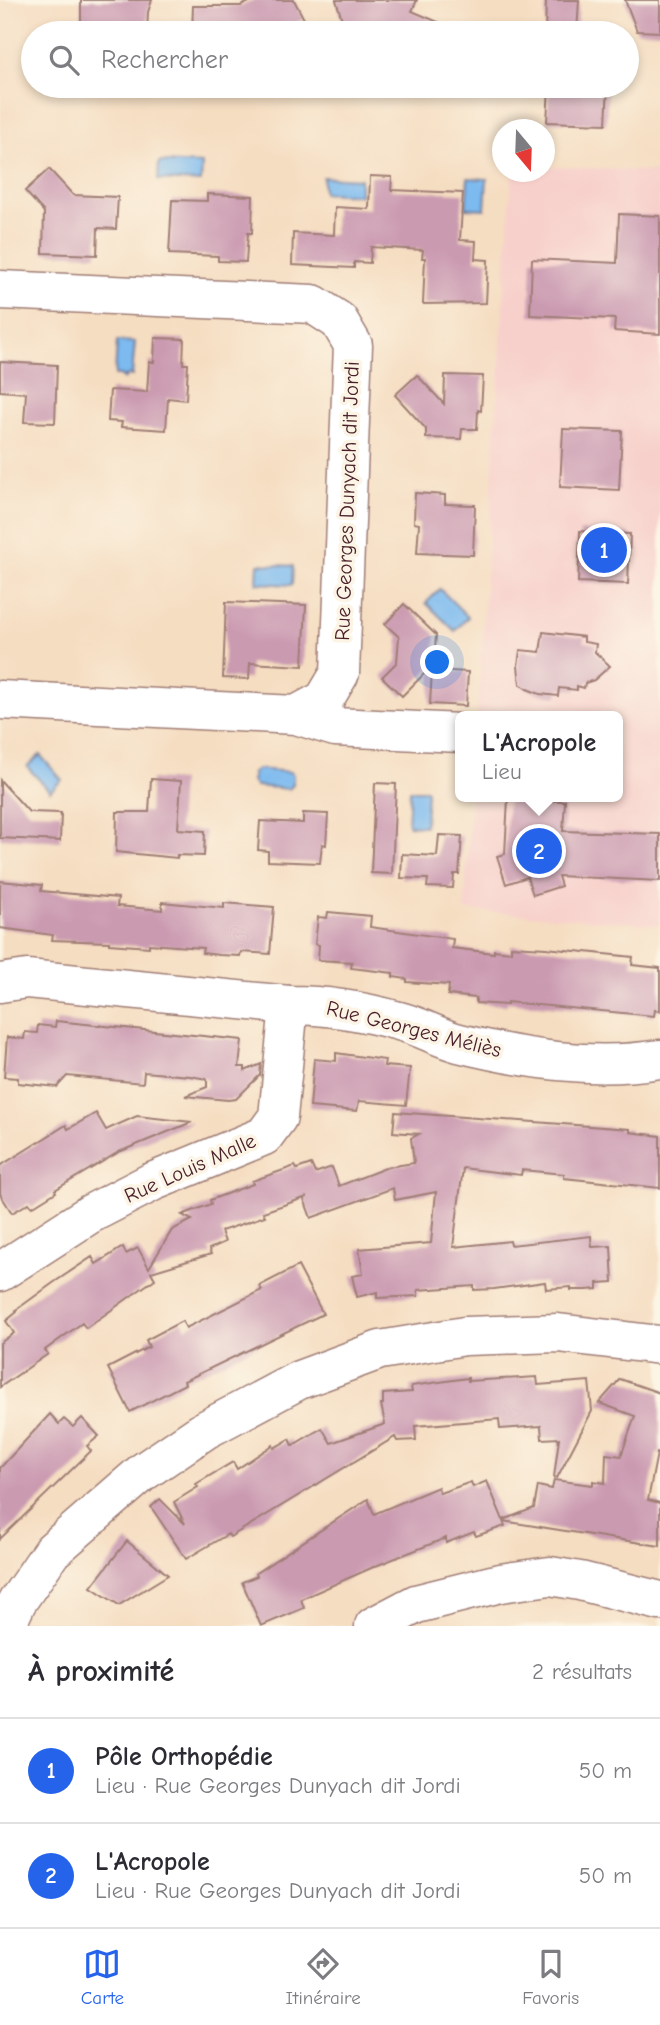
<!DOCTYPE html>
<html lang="fr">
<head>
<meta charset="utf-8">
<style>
  :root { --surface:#fff; --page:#f2f2f3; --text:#2b2b33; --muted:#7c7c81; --line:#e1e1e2; --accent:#2563eb }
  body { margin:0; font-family:"Comic Neue",sans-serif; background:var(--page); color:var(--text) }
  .compass { position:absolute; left:492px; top:119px; width:63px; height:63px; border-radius:50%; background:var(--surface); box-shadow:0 4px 10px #0003; rotate:161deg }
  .you { position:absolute; left:438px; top:663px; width:24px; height:24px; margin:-18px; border:5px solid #fff; border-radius:50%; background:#1a73e8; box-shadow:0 0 0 10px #1a73e833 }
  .badge { display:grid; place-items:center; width:46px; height:46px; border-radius:50%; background:var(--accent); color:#fff; font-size:23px; font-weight:700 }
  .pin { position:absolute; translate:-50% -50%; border:4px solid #fff; box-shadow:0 2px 7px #0006 }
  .popup { position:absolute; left:455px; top:711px; width:168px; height:91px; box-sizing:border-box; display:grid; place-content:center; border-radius:10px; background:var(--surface); filter:drop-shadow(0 2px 5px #0005); font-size:23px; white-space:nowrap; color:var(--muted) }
  .popup b { font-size:26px; color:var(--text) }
  .popup::after { content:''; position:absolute; left:50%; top:100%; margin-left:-14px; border:14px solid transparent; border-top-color:var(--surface) }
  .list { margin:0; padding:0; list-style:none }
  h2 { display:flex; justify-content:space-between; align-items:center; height:91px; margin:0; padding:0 28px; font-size:30px }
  h2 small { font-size:23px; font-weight:400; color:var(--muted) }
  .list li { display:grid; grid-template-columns:46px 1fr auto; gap:21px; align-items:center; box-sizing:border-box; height:105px; padding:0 28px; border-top:2px solid var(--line) }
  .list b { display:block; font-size:26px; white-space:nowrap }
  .list p { margin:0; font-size:23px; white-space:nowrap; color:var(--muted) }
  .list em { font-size:23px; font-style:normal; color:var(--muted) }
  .icon { flex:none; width:38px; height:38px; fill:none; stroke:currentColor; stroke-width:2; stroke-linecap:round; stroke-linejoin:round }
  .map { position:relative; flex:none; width:660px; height:1626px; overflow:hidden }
  .search { position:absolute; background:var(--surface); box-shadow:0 4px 10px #0003; left:21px; right:21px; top:21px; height:77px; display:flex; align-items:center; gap:18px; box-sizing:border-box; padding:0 24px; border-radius:38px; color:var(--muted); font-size:26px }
  .sheet { height:301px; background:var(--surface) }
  nav { display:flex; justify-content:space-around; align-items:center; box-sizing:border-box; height:98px; border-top:2px solid var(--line); background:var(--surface); font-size:19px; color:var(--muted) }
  nav a { display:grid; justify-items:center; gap:4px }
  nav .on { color:var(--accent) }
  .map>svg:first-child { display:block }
</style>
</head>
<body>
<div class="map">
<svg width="660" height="1626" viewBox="0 0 660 1626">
  <rect width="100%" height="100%" fill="#fcf5e5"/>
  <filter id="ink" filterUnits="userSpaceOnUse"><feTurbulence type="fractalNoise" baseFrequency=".0143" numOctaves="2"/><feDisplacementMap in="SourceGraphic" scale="14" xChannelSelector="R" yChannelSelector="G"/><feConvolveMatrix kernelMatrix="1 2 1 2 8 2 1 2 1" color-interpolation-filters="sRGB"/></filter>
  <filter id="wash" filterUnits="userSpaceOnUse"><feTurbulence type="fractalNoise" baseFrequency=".00686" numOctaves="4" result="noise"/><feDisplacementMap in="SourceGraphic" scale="28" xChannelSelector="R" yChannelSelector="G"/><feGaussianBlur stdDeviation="1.57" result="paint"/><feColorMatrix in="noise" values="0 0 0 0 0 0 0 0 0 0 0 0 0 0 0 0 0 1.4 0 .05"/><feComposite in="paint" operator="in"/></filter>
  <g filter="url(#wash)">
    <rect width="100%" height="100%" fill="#f5ddc1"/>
    <!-- built -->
    <polygon fill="#f7d0cb" points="545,166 660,172 660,925 464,910 471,797 618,797 618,716 477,716 512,172 544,172"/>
    <!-- water -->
    <g fill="#7cbaef" stroke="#636c8d" stroke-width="2">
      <polygon points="159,162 202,164 201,182 158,180"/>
      <polygon points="323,177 360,179 360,195 323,193"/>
      <polygon points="468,178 487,179 485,209 466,208"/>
      <polygon points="117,341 135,342 132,376 128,375 124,379 120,375 115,375"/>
      <polygon points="258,564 293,566 292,585 257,583"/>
      <polygon points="440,589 468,617 455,631 426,603"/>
      <polygon points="40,755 62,780 50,791 27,767"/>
      <polygon points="257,769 290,772 293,775 293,785 289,789 256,786 252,782 253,773"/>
      <polygon points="410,790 427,790 425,826 408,825"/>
    </g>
    <g id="blocks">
      <!-- building -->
      <g fill="#ca9ab1">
        <polygon points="81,0 152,0 148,12 147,33 97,33 97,30 81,29"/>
        <polygon points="253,0 294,0 304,19 275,33 192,33 193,6 241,6"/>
        <polygon points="336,0 417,0 412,11 464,33 346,33"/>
        <polygon points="546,0 579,0 577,33 545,33"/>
        <polygon points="625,0 660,0 660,32 637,31"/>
        <polygon points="549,86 608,86 606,124 547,122"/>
        <polygon points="49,169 73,195 118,197 116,229 98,228 97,255 43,253 44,212 25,191"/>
        <polygon points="370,176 392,177 391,190 463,193 460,240 476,241 475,259 488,260 486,303 423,304 425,258 422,258 423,250 371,247 370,263 354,262 354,268 292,265 293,233 334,235 335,207 369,209"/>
        <polygon points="207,194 253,196 252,233 248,233 246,262 218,261 218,256 169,254 172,200 207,201"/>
        <polygon points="619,214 660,216 660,334 614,331 615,319 530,315 532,259 617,263"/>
        <polygon points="155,338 184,339 183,364 188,364 186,400 168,398 166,430 121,427 122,422 108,421 110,390 147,392 149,362 154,362"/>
        <polygon points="0,362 57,365 55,423 24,422 26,393 0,391"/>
        <polygon points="417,375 444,404 445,375 483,376 481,411 478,410 477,429 462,429 461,439 426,438 426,429 395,395"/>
        <polygon points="563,429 622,431 619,490 560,487"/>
        <polygon points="415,493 445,495 445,504 475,505 473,555 417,553 419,524 414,523"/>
        <polygon points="580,531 630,534 628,584 578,582"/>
        <polygon points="226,602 306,605 303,666 250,663 249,679 223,678"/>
        <polygon points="404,604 436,635 434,664 402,696 382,677 397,662 399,637 385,624"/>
        <polygon points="543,632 584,637 584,642 596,644 595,652 610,666 594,680 585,683 584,688 577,686 577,690 559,688 558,696 540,694 527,689 520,684 518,666 520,650 540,652"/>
        <polygon points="432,670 468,672 466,706 430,704"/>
        <polygon points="151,779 181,781 178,829 205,831 204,856 177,855 177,858 116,852 117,812 149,812"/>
        <polygon points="0,780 29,812 61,813 60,841 0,838"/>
        <polygon points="375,783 396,784 392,874 371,873"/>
        <polygon points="508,799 565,801 563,831 660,834 660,881 558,876 561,886 533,895 527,877 506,884 497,856 505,854"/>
        <polygon points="303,813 328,814 326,845 322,844 320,863 268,861 268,851 258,850 260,821 303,823"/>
        <polygon points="439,835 462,836 459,874 454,874 453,888 427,887 428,879 401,878 402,854 437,856"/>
        <polygon points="0,881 42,885 41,891 118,898 117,906 162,910 162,902 224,908 224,903 274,907 270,954 241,952 240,956 219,955 202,953 203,948 149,944 149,947 109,944 109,942 52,940 53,935 0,928"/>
        <polygon points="328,912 371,916 370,927 453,939 452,948 494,953 494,950 511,952 511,946 546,948 633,957 632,965 660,968 660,1011 655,1010 654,1016 507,1002 507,1005 476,1003 476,998 448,995 449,985 407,982 407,979 393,977 393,973 351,968 352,962 318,960 319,945 315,944 318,917 327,918"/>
        <polygon points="56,1021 242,1040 239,1067 245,1067 245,1071 261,1064 260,1075 236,1099 228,1100 185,1096 207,1087 207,1079 190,1076 144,1072 143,1083 67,1076 57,1087 18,1083 18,1078 4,1077 7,1037 24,1039 25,1032 37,1033 38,1025 55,1027"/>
        <polygon points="336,1053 385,1060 384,1066 410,1068 406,1105 359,1101 357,1111 310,1107 314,1059 336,1061"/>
        <polygon points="395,1112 630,1129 630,1132 660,1136 660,1188 564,1178 564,1174 522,1170 521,1175 463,1168 453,1247 510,1241 511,1245 591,1236 592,1247 611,1246 613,1282 598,1283 598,1289 586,1290 571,1290 571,1287 546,1289 545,1282 494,1289 474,1290 474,1286 418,1290 418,1296 377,1298 377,1292 357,1297 352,1276 363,1274 359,1249 431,1243 436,1192 395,1200 393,1188 311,1218 304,1199 307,1197 263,1212 265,1216 221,1231 225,1242 209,1249 211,1254 151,1272 155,1279 86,1328 82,1323 45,1350 48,1354 0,1387 0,1343 14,1333 6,1321 17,1312 16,1310 53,1283 92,1257 96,1264 123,1247 126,1254 138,1248 149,1268 172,1230 192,1220 182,1215 211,1204 210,1200 253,1184 252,1181 295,1166 297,1169 311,1164 315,1173 332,1167 339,1186 388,1167 414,1163 411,1138 419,1134 393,1132"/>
        <polygon points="96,1113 106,1130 137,1116 192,1122 119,1152 55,1190 56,1192 32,1207 29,1203 12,1213 0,1194 0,1166 66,1125 68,1129"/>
        <polygon points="298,1266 323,1314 184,1381 185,1384 130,1412 108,1368 149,1347 146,1340 182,1321 186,1328 262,1290 259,1286"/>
        <polygon points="537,1377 538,1385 589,1381 592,1411 557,1478 554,1477 559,1438 542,1439 541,1426 500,1429 499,1419 415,1426 416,1440 397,1441 395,1437 230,1537 228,1534 186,1559 151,1507 160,1499 185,1524 174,1502 198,1487 196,1484 233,1462 237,1469 273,1445 274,1448 290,1439 293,1445 322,1428 331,1443 385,1424 381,1404 383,1404 383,1394 412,1392 411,1386 468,1378 468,1381"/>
        <polygon points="620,1379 660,1393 660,1454 657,1453 648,1500 660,1503 660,1546 503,1521 505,1526 476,1536 474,1532 446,1543 446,1538 378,1565 301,1599 304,1608 261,1626 242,1582 257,1576 256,1573 368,1499 374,1514 438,1487 440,1493 471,1482 473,1487 487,1481 503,1520 534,1508 538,1486 552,1489 554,1480 593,1485 593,1481 605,1483 606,1454 621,1456 635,1416 599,1403"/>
        <polygon points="50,1414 59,1424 64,1419 73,1427 82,1418 99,1436 87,1446 91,1451 0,1539 0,1468"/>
        <polygon points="127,1541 168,1575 119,1605 91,1587"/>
      </g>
    </g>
  </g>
  <g filter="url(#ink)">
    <use href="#blocks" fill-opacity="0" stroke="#a07e76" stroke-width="2"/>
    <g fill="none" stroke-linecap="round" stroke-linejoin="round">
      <defs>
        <g id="minor">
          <polyline points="0,290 313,304 339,321 353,345 340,673 324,700 296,715"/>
          <polyline points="0,700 296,715 335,727 460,733"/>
          <path d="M0,983l27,-4 262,26c37,0 74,6 110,16 21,5 40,17 60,22 65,16 134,27 201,16"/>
          <polyline points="0,1272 90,1214 152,1182 264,1136 278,1117 289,1005"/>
          <polyline points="6,1626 17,1602 52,1551 143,1472 205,1430 299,1380 380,1350 465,1336 558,1333 660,1345"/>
          <polyline points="374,1626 416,1604 500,1583 550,1576 580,1581 660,1601"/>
        </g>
      </defs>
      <!-- minor casing -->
      <use href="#minor" stroke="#a07e76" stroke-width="41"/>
      <!-- minor -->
      <use href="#minor" stroke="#fff" stroke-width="38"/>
    </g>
  </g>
  <g text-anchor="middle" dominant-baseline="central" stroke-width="7" stroke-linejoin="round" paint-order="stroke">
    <!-- street labels -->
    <g font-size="21" fill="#4a1f2b" stroke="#fcf5e5">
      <text transform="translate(347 501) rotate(-88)">Rue Georges Dunyach dit Jordi</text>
      <text transform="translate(414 1029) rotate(14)">Rue Georges Méliès</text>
      <text transform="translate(190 1168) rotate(-24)">Rue Louis Malle</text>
    </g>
  </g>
</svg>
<svg class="compass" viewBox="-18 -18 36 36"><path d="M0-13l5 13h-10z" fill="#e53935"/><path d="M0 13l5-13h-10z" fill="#7c7c81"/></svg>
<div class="you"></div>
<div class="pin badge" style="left:604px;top:550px">1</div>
<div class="pin badge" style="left:539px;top:851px">2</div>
<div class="popup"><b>L'Acropole</b>Lieu</div>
<div class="search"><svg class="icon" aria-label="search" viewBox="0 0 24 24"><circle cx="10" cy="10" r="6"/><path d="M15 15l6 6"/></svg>Rechercher</div>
</div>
<section class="sheet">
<h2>À proximité<small>2 résultats</small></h2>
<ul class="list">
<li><span class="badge">1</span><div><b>Pôle Orthopédie</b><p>Lieu · Rue Georges Dunyach dit Jordi</p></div><em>50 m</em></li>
<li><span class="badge">2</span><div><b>L'Acropole</b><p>Lieu · Rue Georges Dunyach dit Jordi</p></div><em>50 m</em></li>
</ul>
</section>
<nav>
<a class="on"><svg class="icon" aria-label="map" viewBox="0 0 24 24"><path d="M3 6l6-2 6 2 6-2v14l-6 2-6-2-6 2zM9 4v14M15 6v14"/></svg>Carte</a>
<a><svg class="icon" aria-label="directions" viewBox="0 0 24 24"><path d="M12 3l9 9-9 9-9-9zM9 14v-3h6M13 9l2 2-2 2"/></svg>Itinéraire</a>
<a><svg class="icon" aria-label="saved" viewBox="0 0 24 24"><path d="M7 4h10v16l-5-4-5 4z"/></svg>Favoris</a>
</nav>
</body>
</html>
